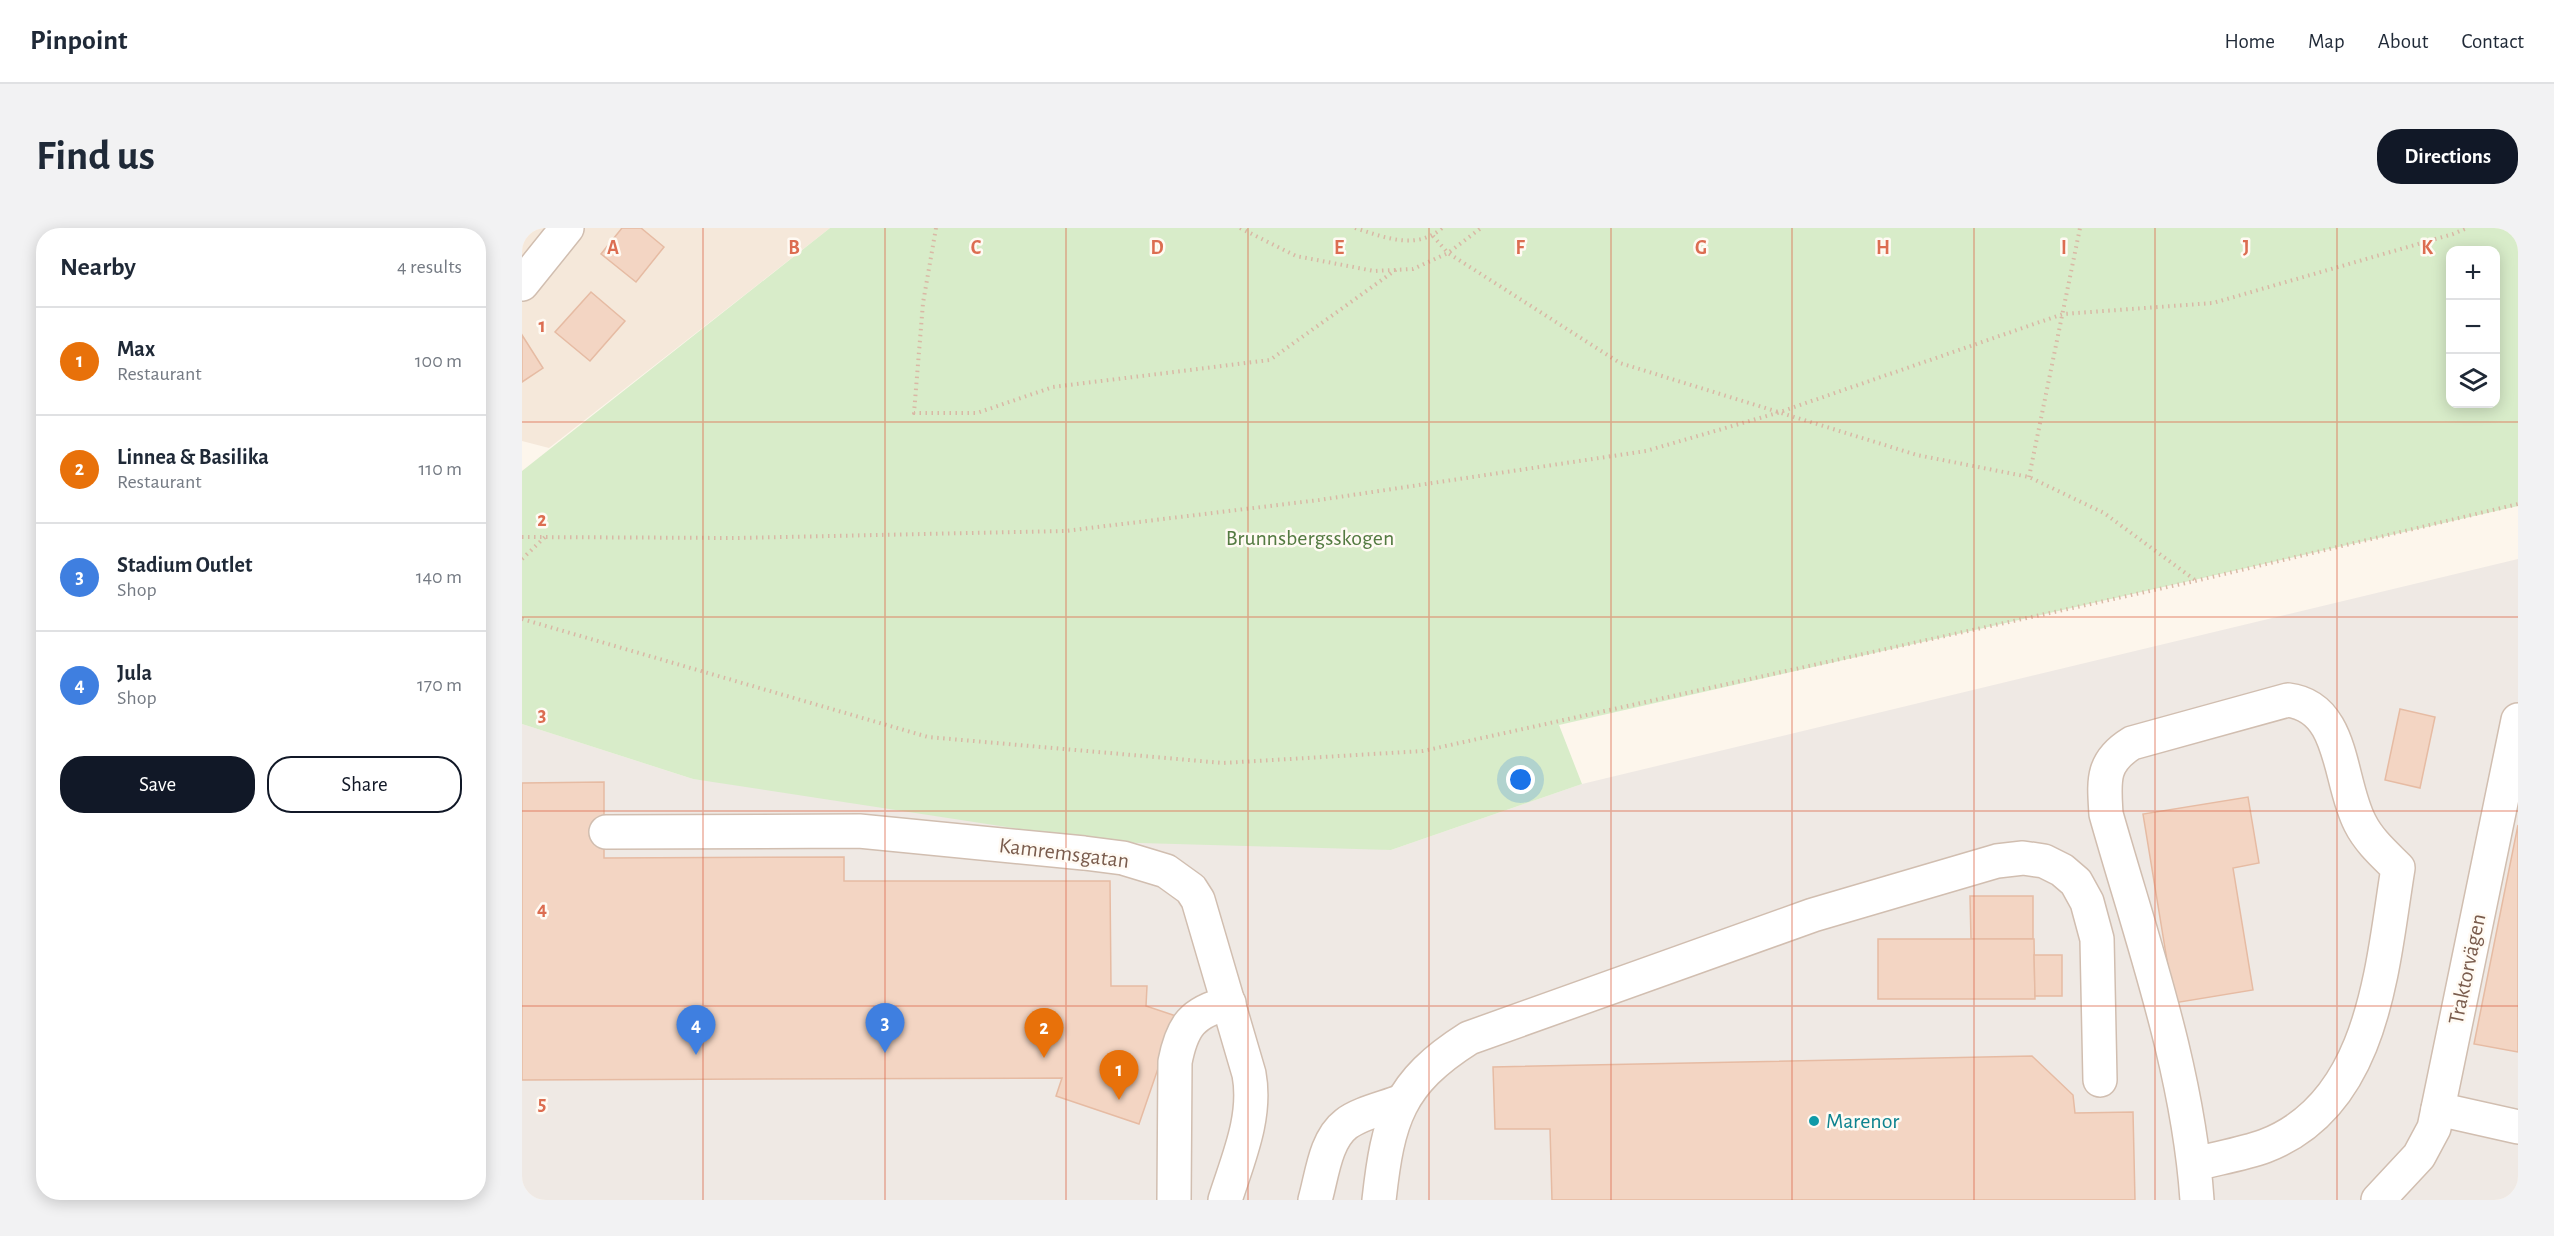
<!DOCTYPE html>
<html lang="en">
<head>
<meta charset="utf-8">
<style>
  :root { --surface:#fff; --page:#f2f2f3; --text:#1f2937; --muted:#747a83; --line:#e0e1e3; --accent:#111827 }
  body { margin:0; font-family:"Alegreya Sans",sans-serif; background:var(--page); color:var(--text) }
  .controls { position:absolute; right:18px; top:18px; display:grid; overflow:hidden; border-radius:12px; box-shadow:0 3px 15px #0003 }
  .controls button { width:54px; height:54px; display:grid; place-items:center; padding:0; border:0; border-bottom:2px solid var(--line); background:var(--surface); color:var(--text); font:30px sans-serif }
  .you { position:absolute; left:999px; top:552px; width:21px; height:21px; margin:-15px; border:4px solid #fff; border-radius:50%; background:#1a73e8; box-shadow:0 0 0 9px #1a73e833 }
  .badge { display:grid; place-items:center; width:39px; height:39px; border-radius:50%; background:var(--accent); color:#fff; font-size:20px; font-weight:700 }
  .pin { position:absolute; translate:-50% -50px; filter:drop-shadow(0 2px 3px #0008) }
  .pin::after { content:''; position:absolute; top:32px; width:21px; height:18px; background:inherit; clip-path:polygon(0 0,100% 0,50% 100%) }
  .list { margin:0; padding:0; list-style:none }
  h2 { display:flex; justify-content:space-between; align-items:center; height:78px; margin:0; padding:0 24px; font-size:26px }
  h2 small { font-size:20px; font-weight:400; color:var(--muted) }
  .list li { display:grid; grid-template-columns:39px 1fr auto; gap:18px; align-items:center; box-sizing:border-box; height:108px; padding:0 24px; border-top:2px solid var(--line) }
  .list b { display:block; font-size:22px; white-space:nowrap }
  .list p { margin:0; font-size:20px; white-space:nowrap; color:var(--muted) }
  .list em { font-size:20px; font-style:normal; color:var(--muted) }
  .actions { display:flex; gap:12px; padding:18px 24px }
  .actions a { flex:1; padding:14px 0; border:2px solid var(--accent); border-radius:24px; text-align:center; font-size:21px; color:var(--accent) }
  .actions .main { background:var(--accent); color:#fff }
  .icon { flex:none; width:33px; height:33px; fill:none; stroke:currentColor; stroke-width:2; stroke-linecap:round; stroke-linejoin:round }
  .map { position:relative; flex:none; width:1996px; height:972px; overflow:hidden; border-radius:24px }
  header { display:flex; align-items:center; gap:36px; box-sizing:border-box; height:84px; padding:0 30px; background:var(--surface); border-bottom:2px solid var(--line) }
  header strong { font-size:28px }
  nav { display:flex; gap:33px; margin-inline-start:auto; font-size:21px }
  .intro { display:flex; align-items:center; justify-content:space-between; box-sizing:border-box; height:144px; padding:0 36px }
  h1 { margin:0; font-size:42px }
  .button { padding:15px 27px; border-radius:24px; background:var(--accent); color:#fff; font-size:21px; font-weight:700 }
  main { display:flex; gap:36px; padding:0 36px }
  aside { flex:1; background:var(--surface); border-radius:24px; box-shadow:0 3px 15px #0003 }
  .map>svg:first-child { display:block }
</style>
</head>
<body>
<header>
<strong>Pinpoint</strong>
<nav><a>Home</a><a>Map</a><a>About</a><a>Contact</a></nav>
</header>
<div class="intro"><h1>Find us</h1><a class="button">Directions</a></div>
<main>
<aside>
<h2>Nearby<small>4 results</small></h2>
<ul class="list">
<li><span class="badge" style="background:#e8710a">1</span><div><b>Max</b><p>Restaurant</p></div><em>100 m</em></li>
<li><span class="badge" style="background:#e8710a">2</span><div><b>Linnea &amp; Basilika</b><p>Restaurant</p></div><em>110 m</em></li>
<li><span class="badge" style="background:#3f7fe0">3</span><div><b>Stadium Outlet</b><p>Shop</p></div><em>140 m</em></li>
<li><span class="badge" style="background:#3f7fe0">4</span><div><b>Jula</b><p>Shop</p></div><em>170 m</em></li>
</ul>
<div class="actions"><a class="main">Save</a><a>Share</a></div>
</aside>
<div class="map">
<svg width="1996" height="972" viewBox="0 0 1996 972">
  <rect width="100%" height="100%" fill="#fdf6ec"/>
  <!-- residential -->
  <polygon fill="#f5e8da" points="0,0 308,0 27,220 0,213"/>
  <!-- industrial -->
  <polygon fill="#efe9e4" points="1996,331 1996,972 0,972 0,496 171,551 869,622 1060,556"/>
  <!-- green -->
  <path fill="#d8ecc9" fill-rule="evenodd" d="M308,0h1688v278l-959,219 23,59 -191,66 -286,-8 -412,-63 -171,-55v-253zM1928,22h46v154h-46z"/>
  <!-- building -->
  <g fill="#f3d5c3" stroke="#e6bba3" stroke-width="1.5">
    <polygon points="100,0 119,0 142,19 114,54 79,26"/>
    <polygon points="69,64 103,93 68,133 33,104"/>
    <polygon points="0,107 21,140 0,154"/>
    <polygon points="1878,481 1913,489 1898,560 1863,552"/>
    <polygon points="82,554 82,630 322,629 322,653 588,653 589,758 625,758 624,778 654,788 617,896 534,868 540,850 0,852 0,555"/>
    <polygon points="1726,569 1737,635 1711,640 1731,762 1652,775 1621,586"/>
    <polygon points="1996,597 1996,824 1952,816"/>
    <polygon points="1448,668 1511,668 1511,711 1449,711"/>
    <polygon points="1356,711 1512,711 1513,771 1356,771"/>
    <polygon points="1512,727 1540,727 1540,768 1513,768"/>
    <polygon points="1510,828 1551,867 1553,885 1611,884 1613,972 1030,972 1028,901 973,901 971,839"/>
  </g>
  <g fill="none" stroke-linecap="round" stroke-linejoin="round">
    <defs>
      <g id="minor">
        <polyline points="0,56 45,0"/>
        <path d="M84,604l253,-1 225,22 39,5 43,13 25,18 7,11 51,174c8,43 -11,85 -24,126"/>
        <polyline points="1916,881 1996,899"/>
        <path d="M1673,936c23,-6 48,-10 70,-18 110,-42 117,-180 133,-278 -14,-14 -29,-27 -38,-45 -22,-42 -15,-116 -72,-123l-156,43c-31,19 -28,38 -26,71 36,127 82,254 91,386"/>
        <path d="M652,972l1,-138c7,-36 17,-50 54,-59"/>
        <path d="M793,972c7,-24 10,-60 31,-76 14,-11 39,-16 56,-23"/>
        <path d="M857,972c9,-81 19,-117 90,-162l344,-123 184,-54 26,-3 21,3 18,9 14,12 11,20 10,37 3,141"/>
        <polyline points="1856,972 1897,928 1912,900 1996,492"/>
      </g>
    </defs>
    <!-- minor casing -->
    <use href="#minor" stroke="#d1beb0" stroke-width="36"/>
    <!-- path -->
    <g stroke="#d9b8a5" stroke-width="4" stroke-dasharray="1.5 4.5" stroke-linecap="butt">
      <polyline points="414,0 401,75 392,185 455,185 531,159 748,132 875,41"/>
      <polyline points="718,0 774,28 852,43 891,41 926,25 959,0"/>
      <path d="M833,0c29,9 61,23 87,0"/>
      <polyline points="911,8 926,25 1098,135 1395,227 1507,249 1582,285 1673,352"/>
      <polyline points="1507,249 1558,0"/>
      <polyline points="0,309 214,310 543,303 797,272 1124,223 1255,185 1541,86 1691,75 1931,6 1945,0"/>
      <polyline points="0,331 23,309"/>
      <polyline points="0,391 406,509 701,535 901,523 1673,353 1996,276"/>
    </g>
    <!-- minor -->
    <use href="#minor" stroke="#fff" stroke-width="33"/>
  </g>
  <!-- grid -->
  <path fill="none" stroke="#dc6d51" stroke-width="1.5" stroke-opacity="0.55" d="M181,0v972M363,0v972M544,0v972M726,0v972M907,0v972M1089,0v972M1270,0v972M1452,0v972M1633,0v972M1815,0v972M0,194h1996M0,389h1996M0,583h1996M0,778h1996"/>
  <!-- markers -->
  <circle fill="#0f9aa8" stroke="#fffaf3" stroke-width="2" cx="1292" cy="893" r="6"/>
  <g text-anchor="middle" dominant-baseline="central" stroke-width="5" stroke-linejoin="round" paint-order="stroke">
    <!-- park labels -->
    <g font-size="22" fill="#537a41" stroke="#fffaf3">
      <text x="788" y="310">Brunnsbergsskogen</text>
    </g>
    <!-- street labels -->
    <g font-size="22" fill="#7a5c4d" stroke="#fffaf3">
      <text transform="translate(542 625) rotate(7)">Kamremsgatan</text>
      <text transform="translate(1945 741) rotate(-78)">Traktorvägen</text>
    </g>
    <!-- culture labels -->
    <g font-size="22" fill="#0d838f" stroke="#fffaf3" text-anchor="start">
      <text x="1304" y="893">Marenor</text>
    </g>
  </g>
  <g font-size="20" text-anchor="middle" font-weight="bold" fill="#dc6d51" stroke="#fffaf3" stroke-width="5" stroke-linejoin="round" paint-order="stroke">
    <text x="91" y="26">A</text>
    <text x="272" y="26">B</text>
    <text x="454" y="26">C</text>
    <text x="635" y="26">D</text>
    <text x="817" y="26">E</text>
    <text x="998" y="26">F</text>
    <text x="1179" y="26">G</text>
    <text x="1361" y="26">H</text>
    <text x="1542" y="26">I</text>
    <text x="1724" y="26">J</text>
    <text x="1905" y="26">K</text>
    <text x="20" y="104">1</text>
    <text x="20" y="298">2</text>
    <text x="20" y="493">3</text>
    <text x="20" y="687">4</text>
    <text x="20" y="882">5</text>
  </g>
</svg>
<div class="controls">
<button>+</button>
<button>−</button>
<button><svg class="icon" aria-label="layers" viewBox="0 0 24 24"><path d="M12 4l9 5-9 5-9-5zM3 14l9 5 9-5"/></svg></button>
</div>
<div class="you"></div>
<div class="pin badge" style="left:597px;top:872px;background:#e8710a">1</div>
<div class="pin badge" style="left:522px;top:830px;background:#e8710a">2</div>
<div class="pin badge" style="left:363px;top:825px;background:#3f7fe0">3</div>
<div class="pin badge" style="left:174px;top:827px;background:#3f7fe0">4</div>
</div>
</main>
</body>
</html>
